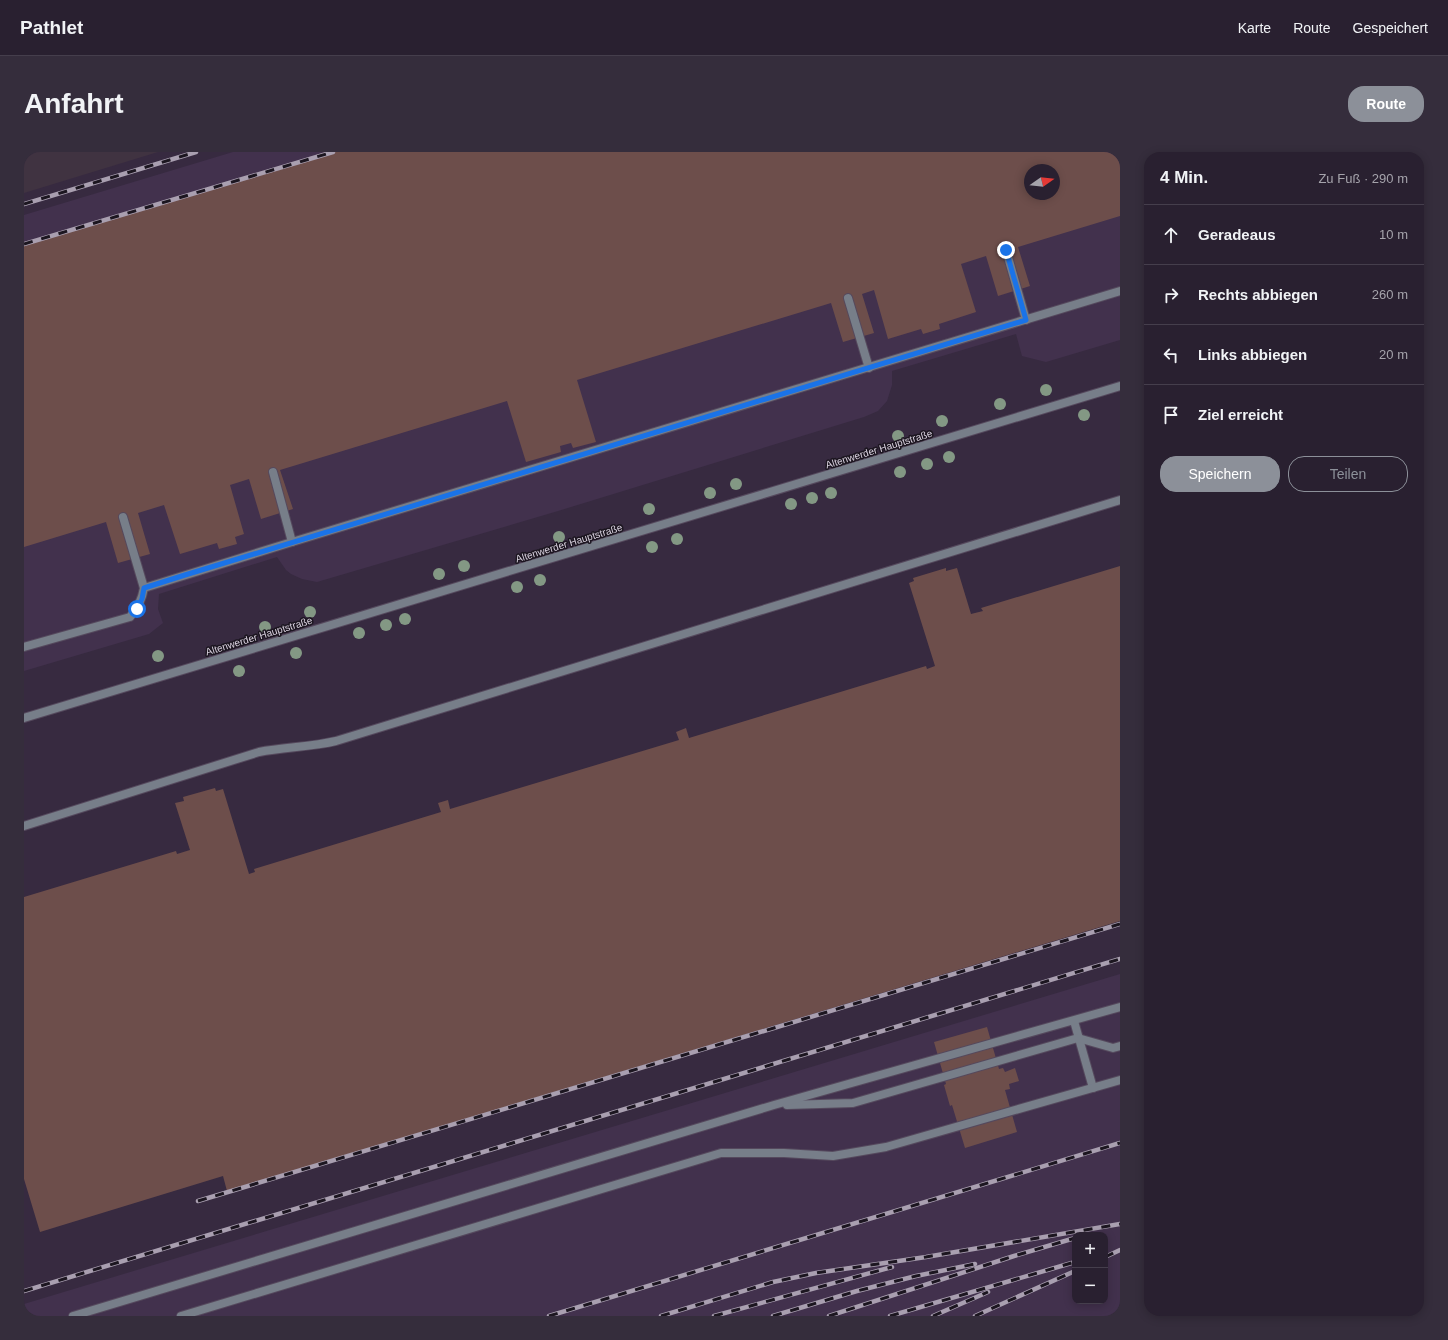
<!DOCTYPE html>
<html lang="de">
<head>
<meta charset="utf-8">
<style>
  :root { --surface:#292030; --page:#352d3c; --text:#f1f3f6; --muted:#a5a3ab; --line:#453e4c; --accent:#8c9099 }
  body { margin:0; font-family:Helvetica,sans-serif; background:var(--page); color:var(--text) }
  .controls { position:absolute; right:12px; bottom:12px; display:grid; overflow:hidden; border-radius:8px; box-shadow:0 2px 10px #0003 }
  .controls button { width:36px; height:36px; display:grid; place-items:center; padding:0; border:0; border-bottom:1px solid var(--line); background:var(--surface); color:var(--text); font:20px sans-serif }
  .compass { position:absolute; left:1000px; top:12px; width:36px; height:36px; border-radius:50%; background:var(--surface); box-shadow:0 2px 10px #0003; rotate:76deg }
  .stop { position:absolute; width:12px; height:12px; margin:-9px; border:3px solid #1a73e8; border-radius:50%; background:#fff }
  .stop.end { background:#1a73e8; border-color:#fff; box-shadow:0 1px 4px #0008 }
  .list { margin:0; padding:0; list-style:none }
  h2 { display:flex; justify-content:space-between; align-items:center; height:52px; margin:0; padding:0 16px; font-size:17px }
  h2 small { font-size:13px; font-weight:400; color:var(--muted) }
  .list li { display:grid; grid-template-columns:26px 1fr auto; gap:12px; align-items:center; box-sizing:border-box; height:60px; padding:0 16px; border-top:1px solid var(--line) }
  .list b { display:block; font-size:15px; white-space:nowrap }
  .list em { font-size:13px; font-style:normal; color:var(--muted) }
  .actions { display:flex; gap:8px; padding:12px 16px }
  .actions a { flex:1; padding:9px 0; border:1px solid var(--accent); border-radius:16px; text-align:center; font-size:14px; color:var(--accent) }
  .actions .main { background:var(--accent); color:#fff }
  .icon { flex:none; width:22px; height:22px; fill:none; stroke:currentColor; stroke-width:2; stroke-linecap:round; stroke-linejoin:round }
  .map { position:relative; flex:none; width:1096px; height:1164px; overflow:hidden; border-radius:16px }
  header { display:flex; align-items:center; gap:24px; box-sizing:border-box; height:56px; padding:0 20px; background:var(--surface); border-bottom:1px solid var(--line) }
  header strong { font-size:19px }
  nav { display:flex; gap:22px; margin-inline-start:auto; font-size:14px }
  .intro { display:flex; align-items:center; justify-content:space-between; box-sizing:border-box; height:96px; padding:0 24px }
  h1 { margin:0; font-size:28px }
  .button { padding:10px 18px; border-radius:16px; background:var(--accent); color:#fff; font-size:14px; font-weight:700 }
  main { display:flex; gap:24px; padding:0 24px }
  aside { flex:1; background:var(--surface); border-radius:16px; box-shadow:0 2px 10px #0003 }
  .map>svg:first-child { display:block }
</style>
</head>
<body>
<header>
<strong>Pathlet</strong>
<nav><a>Karte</a><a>Route</a><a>Gespeichert</a></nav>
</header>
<div class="intro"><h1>Anfahrt</h1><a class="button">Route</a></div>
<main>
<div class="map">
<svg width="1096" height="1164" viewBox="0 0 1096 1164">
  <rect width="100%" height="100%" fill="#372a40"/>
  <!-- commercial -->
  <polygon fill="#403341" points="0,0 134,0 0,41"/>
  <!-- built -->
  <g fill="#42314d" fill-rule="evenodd">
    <path d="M209,0h887v188l-74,22 -24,-6 -6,-22 -124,37v14l-5,16 -9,10 -14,6 -306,94 -241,71 -15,-3 -11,-5 -5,-4 -9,-13 -118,37 -1,15 5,14 -14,11 -125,37v-456zM1006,18h24v24h-24z"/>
    <path d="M1096,822v342h-1096v-12zM1051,1083h30v66h-30z"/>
  </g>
  <!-- building -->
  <g fill="#6d4e4b" fill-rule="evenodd">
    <path d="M302,0h794v64l-102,31 12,39 -32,10 -12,-40 -25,8 15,48 -37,12 1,5 -17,5 -2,-5 -33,10 -14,-49 -12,4 12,39 -31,9 -12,-39 -254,77 19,62 -23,6 -2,-5 -11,3 1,6 -35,10 -19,-61 -227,69 13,39 -32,10 -12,-40 -19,6 14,49 -9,3 2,7 -18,5 -2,-6 -37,11 -16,-49 -26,8 12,41 -32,9 -12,-41 -82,25v-303zM1006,18h24v24h-24z"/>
    <polygon points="1096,414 1096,769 203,1039 199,1024 16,1080 0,1027 0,745 152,699 153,702 166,698 151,651 160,649 159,645 191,636 192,639 199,637 225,722 231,720 230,717 417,660 414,651 424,648 426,657 655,588 652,580 662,576 665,586 902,514 903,517 911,514 885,431 890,429 889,426 922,416 922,419 933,416 947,462 959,459 957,456"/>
    <polygon points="963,875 975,917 979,916 981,920 991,916 995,929 985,932 986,937 981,938 993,980 941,996 928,953 926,954 920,933 922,932 910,890"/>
  </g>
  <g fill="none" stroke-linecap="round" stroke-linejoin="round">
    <defs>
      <g id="lane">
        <polyline points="982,98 1002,168"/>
        <polyline points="824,146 845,216"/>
        <polyline points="268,390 1096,139"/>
        <polyline points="120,436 268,390 249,320"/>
        <path d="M0,495l106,-30c8,-9 12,-17 14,-29l-21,-71"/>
        <path d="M0,674l235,-74c26,-5 52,-5 77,-11l784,-241"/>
        <polyline points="1050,869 1069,936"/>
        <polyline points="763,953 829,951 1054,886 1089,896 1096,894"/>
        <polyline points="49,1164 750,953 1096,855"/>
        <polyline points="157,1164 697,1001 760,1001 809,1004 862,995 1096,928"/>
      </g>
      <polyline id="street" points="0,566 1096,234"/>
    </defs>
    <!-- lane casing -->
    <use href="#lane" stroke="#55495d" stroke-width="10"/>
    <!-- street casing -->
    <use href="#street" stroke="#55495d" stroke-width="10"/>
    <!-- lane -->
    <use href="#lane" stroke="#777e89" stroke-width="8"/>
    <!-- street -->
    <use href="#street" stroke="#777e89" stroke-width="8"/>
    <defs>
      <g id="rail">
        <polyline points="0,52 172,0"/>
        <polyline points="0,92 309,0"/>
        <polyline points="174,1049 1096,772"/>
        <polyline points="1081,1105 1096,1098"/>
        <polyline points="0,1139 1096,807"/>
        <polyline points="525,1164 1096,991"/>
        <polyline points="637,1164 749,1130 792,1121 902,1105 1096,1072"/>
        <polyline points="690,1164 868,1115"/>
        <polyline points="749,1164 833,1139 892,1124 951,1112"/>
        <polyline points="805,1164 990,1104 1051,1086"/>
        <polyline points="866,1164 1051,1110"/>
        <polyline points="909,1164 964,1140"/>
        <polyline points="951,1164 1051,1119"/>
      </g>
    </defs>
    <!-- rail casing -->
    <use href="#rail" stroke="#a99fb0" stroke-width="4.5"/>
    <!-- rail -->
    <use href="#rail" stroke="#1c1620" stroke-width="3" stroke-dasharray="9" stroke-linecap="butt"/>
  </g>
  <!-- trees -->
  <g fill="#839884">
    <circle cx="1022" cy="238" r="6"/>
    <circle cx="976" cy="252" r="6"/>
    <circle cx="1060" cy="263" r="6"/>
    <circle cx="918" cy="269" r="6"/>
    <circle cx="874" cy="284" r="6"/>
    <circle cx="925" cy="305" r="6"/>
    <circle cx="903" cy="312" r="6"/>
    <circle cx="876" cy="320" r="6"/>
    <circle cx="712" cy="332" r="6"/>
    <circle cx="686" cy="341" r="6"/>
    <circle cx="807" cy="341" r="6"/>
    <circle cx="788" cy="346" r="6"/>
    <circle cx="767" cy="352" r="6"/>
    <circle cx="625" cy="357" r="6"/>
    <circle cx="535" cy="385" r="6"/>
    <circle cx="653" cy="387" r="6"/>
    <circle cx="628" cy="395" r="6"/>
    <circle cx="440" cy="414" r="6"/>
    <circle cx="415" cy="422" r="6"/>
    <circle cx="516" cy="428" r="6"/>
    <circle cx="493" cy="435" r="6"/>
    <circle cx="286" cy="460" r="6"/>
    <circle cx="381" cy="467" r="6"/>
    <circle cx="362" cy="473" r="6"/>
    <circle cx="241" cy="475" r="6"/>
    <circle cx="335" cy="481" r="6"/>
    <circle cx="272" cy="501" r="6"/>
    <circle cx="134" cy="504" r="6"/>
    <circle cx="215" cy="519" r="6"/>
  </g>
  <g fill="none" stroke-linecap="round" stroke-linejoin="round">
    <!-- route -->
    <polyline stroke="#1a73e8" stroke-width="5" points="113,457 118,447 120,436 161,423 1002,168 982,98"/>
  </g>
  <g text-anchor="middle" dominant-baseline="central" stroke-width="3" stroke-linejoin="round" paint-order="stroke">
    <!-- street labels -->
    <g font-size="10" fill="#dcd4e2" stroke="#1c1620">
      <text transform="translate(855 297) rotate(-17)">Altenwerder Hauptstraße</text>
      <text transform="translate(545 391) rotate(-17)">Altenwerder Hauptstraße</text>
      <text transform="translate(235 484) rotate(-17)">Altenwerder Hauptstraße</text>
    </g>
  </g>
</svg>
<div class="controls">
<button>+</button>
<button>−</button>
</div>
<svg class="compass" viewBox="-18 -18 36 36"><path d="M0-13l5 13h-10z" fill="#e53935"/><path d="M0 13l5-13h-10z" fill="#a5a3ab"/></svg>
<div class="stop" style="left:113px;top:457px"></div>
<div class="stop end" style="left:982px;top:98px"></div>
</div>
<aside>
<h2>4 Min.<small>Zu Fuß · 290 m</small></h2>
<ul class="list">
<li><svg class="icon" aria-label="ahead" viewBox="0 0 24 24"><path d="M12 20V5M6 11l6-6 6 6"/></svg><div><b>Geradeaus</b></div><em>10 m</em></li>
<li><svg class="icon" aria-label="right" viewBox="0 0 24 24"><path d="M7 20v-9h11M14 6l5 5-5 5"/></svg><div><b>Rechts abbiegen</b></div><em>260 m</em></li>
<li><svg class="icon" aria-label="left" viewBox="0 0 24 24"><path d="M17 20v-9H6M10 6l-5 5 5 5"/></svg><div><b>Links abbiegen</b></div><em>20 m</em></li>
<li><svg class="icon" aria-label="arrive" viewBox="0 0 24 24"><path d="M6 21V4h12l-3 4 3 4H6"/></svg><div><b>Ziel erreicht</b></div></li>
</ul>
<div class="actions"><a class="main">Speichern</a><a>Teilen</a></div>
</aside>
</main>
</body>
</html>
